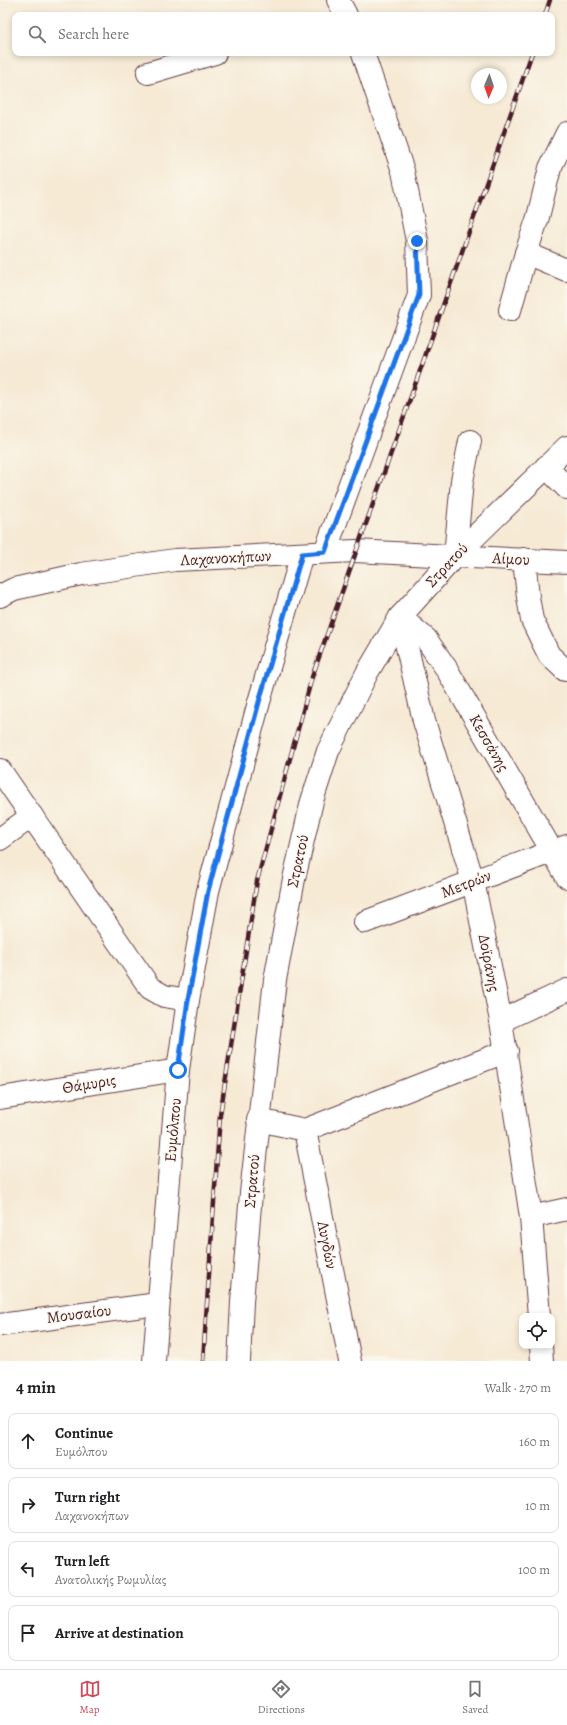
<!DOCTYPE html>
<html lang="en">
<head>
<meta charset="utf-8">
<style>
  :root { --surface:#fff; --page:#f2f2f2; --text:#202124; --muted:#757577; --line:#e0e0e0; --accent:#d1495b }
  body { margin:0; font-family:Alegreya,serif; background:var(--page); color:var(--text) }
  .controls { position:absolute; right:12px; bottom:12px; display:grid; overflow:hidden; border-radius:8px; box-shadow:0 2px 6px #0003 }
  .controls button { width:36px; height:36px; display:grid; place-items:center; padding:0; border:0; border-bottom:1px solid var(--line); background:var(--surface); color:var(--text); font:20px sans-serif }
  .compass { position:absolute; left:471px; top:68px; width:36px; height:36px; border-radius:50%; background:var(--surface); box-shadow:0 2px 6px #0003; rotate:182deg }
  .stop { position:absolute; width:12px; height:12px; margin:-9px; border:3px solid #1a73e8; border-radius:50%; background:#fff }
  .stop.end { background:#1a73e8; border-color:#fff; box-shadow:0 1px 4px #0008 }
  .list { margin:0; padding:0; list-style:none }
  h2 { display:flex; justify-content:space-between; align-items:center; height:52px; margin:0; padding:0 16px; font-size:17px }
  h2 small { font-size:13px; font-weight:400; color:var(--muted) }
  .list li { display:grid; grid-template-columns:26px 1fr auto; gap:12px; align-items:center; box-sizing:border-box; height:56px; margin:0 8px 8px; padding:0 8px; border:1px solid var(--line); border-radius:8px }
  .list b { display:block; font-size:15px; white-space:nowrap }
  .list p { margin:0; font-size:13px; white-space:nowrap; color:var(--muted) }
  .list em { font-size:13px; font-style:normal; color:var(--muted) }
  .icon { flex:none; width:22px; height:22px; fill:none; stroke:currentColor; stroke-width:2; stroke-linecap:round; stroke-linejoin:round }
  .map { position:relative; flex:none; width:567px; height:1361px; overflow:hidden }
  .search { position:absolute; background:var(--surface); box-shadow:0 2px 6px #0003; left:12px; right:12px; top:12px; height:44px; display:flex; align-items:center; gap:10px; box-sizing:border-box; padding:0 14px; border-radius:8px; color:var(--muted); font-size:15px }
  .sheet { height:308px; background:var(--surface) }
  nav { display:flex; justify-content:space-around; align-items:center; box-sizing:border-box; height:56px; border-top:1px solid var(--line); background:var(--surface); font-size:11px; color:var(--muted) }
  nav a { display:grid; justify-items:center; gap:2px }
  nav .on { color:var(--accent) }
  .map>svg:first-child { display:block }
</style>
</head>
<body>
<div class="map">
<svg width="567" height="1361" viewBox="0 0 567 1361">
  <rect width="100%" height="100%" fill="#fbf7ec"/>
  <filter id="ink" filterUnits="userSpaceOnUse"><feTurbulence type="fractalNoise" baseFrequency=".025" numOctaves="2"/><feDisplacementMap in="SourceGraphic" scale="8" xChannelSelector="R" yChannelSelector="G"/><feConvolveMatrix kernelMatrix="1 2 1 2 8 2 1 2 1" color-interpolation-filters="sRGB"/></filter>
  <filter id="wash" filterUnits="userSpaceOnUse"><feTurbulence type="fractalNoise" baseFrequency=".012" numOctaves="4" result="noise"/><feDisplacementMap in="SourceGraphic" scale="16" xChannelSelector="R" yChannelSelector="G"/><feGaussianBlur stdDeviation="0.9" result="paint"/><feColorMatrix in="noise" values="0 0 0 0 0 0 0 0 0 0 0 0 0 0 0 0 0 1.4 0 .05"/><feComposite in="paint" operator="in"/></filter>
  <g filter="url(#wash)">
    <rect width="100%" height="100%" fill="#f6ead5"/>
  </g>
  <g filter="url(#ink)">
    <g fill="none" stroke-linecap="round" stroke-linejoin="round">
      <defs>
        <g id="minor">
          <polyline points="338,0 346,15"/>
          <polyline points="148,73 215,53"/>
          <polyline points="526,253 566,270"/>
          <polyline points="510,310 526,253 538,217 550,168 567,133"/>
          <polyline points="546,467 567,488"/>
          <polyline points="325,552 419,295 417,241 403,171 363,53"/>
          <polyline points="455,556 462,481 470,441"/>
          <polyline points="524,559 528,597 532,620 549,655 565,670"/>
          <polyline points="0,596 14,589 81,574 175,560 355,551 567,562"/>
          <polyline points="400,617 424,721 473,881 501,1021 531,1217 539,1316"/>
          <polyline points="400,617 426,639 446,668 567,877"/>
          <polyline points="0,770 150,988 164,996 188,1000"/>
          <polyline points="0,839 32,816"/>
          <polyline points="365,922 567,846"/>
          <polyline points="501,1021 567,990"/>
          <polyline points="0,1098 178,1070"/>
          <polyline points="258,1120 305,1130 507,1051"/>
          <polyline points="305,1130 350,1361"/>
          <polyline points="531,1217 567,1209"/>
          <polyline points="0,1325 158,1304"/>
          <polyline points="541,1346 542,1361"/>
          <polyline points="154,1361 178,1070 188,1000 208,891 259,702 302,554"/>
        </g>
        <polyline id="major" points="239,1361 242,1302 251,1193 275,980 294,879 312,801 328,751 367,673 400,617 455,556 567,447"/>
      </defs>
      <!-- minor casing -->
      <use href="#minor" stroke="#643d44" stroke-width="24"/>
      <!-- major casing -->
      <use href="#major" stroke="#643d44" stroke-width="24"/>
      <!-- minor -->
      <use href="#minor" stroke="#fff" stroke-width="22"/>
      <!-- major -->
      <use href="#major" stroke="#fff" stroke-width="22"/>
      <defs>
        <g id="rail">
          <polyline points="545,15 550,0"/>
          <polyline points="203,1361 220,1115 257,881 312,677 532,53"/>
        </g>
      </defs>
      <!-- rail casing -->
      <use href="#rail" stroke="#4a1f2b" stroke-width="4.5"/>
      <!-- rail -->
      <use href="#rail" stroke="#fbf7ec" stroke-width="3" stroke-dasharray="9" stroke-linecap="butt"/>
    </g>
  </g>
  <g fill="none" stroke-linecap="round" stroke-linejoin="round" filter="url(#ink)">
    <!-- route -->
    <polyline stroke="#1a73e8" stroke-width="5" points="178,1070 188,1000 208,891 259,702 302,554 325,552 419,295 417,241"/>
  </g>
  <g text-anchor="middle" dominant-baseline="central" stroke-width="3" stroke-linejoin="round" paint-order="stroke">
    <!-- street labels -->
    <g font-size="16" fill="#4a1f2b" stroke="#fbf7ec">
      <text transform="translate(226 558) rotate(-3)">Λαχανοκήπων</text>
      <text transform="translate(511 559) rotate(3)">Αίμου</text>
      <text transform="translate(447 565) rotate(-47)">Στρατού</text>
      <text transform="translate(489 743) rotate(60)">Κεσσάνης</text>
      <text transform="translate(298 861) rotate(-78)">Στρατού</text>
      <text transform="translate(466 884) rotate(-21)">Μετρών</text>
      <text transform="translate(489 963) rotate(79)">Δοϊράνης</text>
      <text transform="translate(89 1084) rotate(-9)">Θάμυρις</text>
      <text transform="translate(173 1130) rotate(-85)">Ευμόλπου</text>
      <text transform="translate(252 1181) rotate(-85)">Στρατού</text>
      <text transform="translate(327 1245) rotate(79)">Λυγδών</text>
      <text transform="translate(79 1314) rotate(-7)">Μουσαίου</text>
    </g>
  </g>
</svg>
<div class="controls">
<button><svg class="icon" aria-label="locate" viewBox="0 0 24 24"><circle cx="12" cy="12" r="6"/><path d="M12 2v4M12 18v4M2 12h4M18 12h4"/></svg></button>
</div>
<svg class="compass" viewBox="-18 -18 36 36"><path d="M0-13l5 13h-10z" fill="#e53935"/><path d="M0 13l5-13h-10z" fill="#757577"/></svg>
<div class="stop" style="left:178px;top:1070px"></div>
<div class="stop end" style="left:417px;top:241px"></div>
<div class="search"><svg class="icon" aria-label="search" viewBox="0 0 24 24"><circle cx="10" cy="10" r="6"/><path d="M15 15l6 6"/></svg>Search here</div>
</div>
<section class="sheet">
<h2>4 min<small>Walk · 270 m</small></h2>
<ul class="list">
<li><svg class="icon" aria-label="ahead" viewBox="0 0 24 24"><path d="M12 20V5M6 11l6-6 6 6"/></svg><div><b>Continue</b><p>Ευμόλπου</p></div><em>160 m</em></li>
<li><svg class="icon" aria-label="right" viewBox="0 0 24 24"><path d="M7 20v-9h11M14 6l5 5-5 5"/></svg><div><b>Turn right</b><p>Λαχανοκήπων</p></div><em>10 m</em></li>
<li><svg class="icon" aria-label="left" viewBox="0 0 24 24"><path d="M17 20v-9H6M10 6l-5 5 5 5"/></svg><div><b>Turn left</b><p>Ανατολικής Ρωμυλίας</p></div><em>100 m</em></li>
<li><svg class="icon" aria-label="arrive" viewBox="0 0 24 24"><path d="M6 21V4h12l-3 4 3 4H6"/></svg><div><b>Arrive at destination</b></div></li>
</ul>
</section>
<nav>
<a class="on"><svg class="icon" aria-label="map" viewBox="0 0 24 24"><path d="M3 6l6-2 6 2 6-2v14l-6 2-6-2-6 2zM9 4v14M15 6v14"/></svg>Map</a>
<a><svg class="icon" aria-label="directions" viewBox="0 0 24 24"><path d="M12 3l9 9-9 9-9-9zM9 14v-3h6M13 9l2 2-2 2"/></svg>Directions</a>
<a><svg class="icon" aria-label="saved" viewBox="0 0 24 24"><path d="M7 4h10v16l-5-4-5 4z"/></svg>Saved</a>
</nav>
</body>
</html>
